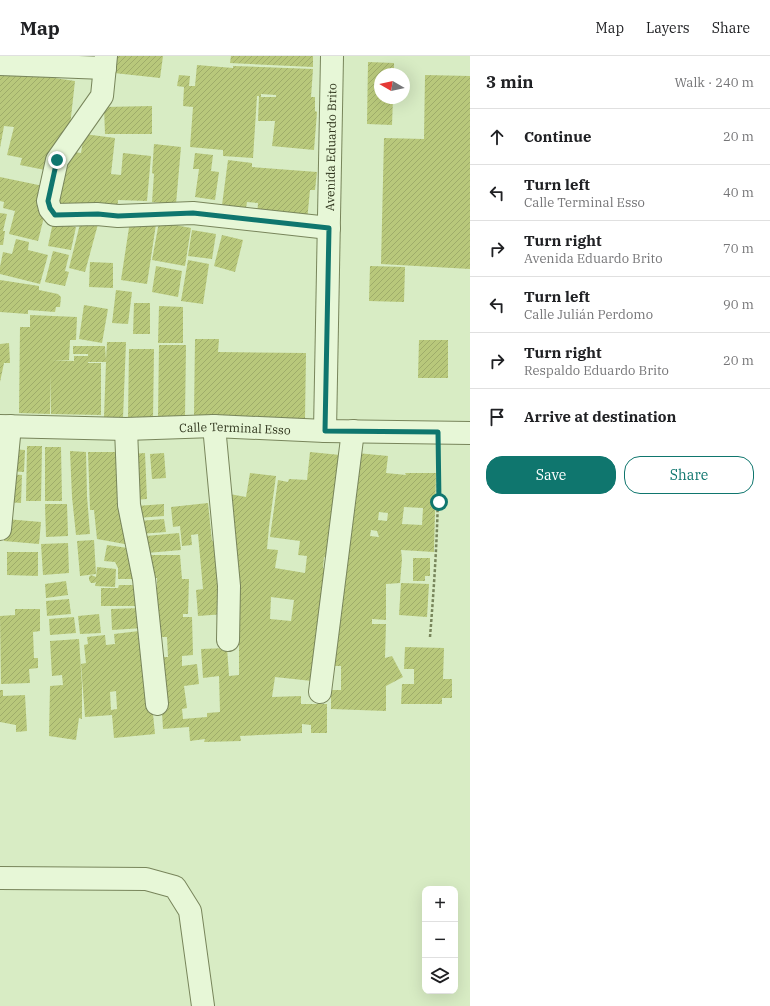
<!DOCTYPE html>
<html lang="en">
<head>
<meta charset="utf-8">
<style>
  :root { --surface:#fff; --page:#f6f6f6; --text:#202124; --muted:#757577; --line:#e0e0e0; --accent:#0f766e }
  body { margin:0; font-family:"IBM Plex Serif",serif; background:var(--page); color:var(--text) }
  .controls { position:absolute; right:12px; bottom:12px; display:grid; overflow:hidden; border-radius:8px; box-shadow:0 4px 16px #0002 }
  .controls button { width:36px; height:36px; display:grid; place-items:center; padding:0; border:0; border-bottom:1px solid var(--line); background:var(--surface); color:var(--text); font:20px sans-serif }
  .compass { position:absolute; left:374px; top:12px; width:36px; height:36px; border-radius:50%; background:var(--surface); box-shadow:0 4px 16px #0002; rotate:279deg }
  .stop { position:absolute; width:12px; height:12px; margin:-9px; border:3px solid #0f766e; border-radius:50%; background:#fff }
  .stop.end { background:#0f766e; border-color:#fff; box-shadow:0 1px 4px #0008 }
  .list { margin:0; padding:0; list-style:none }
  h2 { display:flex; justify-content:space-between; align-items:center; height:52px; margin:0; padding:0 16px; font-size:17px }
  h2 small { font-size:13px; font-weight:400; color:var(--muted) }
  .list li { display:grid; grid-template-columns:26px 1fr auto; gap:12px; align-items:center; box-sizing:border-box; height:56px; padding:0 16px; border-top:1px solid var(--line) }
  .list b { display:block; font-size:15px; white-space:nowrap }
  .list p { margin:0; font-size:13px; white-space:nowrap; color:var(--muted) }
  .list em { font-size:13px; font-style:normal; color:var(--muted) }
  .actions { display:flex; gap:8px; padding:12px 16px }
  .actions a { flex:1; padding:9px 0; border:1px solid var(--accent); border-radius:16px; text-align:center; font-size:14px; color:var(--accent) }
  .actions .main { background:var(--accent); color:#fff }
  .icon { flex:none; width:22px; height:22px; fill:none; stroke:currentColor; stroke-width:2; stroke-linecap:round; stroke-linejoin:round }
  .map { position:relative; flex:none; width:470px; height:950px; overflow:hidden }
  header { display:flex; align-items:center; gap:24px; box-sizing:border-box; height:56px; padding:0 20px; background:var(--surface); border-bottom:1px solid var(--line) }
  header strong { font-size:19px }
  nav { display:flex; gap:22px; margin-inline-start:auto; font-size:14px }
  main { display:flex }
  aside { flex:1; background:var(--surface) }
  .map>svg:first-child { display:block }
</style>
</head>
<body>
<header>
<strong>Map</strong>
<nav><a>Map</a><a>Layers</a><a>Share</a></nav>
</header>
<main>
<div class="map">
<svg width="470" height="950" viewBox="0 0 470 950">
  <defs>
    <pattern id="building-hatch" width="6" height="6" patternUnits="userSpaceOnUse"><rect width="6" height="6" fill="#b8c87b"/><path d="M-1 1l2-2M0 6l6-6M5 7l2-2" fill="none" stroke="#9eac6a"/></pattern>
  </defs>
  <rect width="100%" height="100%" fill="#d8ecc4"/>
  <!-- building -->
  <g fill="url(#building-hatch)" fill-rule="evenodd">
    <polygon points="116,0 163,0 160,22 114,17"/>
    <polygon points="231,0 313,0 313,11 230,7"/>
    <polygon points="368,6 394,7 394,18 380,18 380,42 393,42 392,69 367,68"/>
    <path d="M197,9l36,3v-2l80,3 -2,28h4v14l2,1 -3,38 -42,-4 3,-25h-17l1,-25h-2l-4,62 -30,-2v-6l-33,-3 3,-40 -10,-1 1,-19 -7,-1 2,-11 11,1 -1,10h6zM261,38l15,1v2h-15z"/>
    <polygon points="0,11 41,20 75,25 70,70 67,70 64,93 50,115 20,109 22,102 7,99 14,71 4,70 0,92"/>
    <polygon points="425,19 470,20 470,213 381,208 384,82 424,83"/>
    <polygon points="152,50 152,78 105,78 104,51"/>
    <polygon points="84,78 115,82 111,118 121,119 123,97 151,100 147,145 118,144 117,158 59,152 66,95 81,97"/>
    <polygon points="154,88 181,91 176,148 152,146 154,118 152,117"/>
    <polygon points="195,97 213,99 211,115 219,116 215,144 195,141 199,113 193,113"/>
    <polygon points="228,104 252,107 252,111 317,116 315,134 310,134 307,165 257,161 258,147 247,146 246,152 222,149"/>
    <polygon points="0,121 48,131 41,160 44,161 38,185 9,178 15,155 3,152 4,146 0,145"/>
    <polygon points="0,157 7,158 3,175 5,175 3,189 0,189"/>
    <polygon points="81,164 98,168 85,216 69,212"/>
    <polygon points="130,165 156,168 147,228 121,224"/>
    <polygon points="53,166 76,171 71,194 48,190"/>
    <polygon points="159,166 191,172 185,210 152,204"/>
    <polygon points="192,174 216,178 212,203 188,200"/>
    <polygon points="222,179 243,184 235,216 214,210"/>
    <polygon points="16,183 29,186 28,194 48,199 40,228 0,218 0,211 3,196 12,198"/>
    <polygon points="53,195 69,199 65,215 69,216 65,230 45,226"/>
    <polygon points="188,204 209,208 203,248 181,245"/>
    <polygon points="90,206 113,207 113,232 89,231"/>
    <polygon points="156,210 182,215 178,241 152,236"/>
    <polygon points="370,210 405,211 404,246 369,245"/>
    <polygon points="0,224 39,230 39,234 58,238 61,241 60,251 56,251 55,256 28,254 28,258 0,256"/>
    <polygon points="116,234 132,236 128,268 112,267"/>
    <polygon points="134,247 150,247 150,278 133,278"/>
    <polygon points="84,249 108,253 102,287 79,283"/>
    <polygon points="159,250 183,251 183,287 158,287"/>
    <polygon points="30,259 77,261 76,284 70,284 69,304 52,304 74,305 74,300 88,300 88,307 101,307 101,359 51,358 51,319 50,358 19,357 20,271 30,271"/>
    <polygon points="195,283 219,283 218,296 306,297 305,363 194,360"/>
    <polygon points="419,284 448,284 448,322 418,322"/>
    <polygon points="107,286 126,286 123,362 104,361 106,306 88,306 88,298 73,298 73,290 105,290 106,304"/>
    <polygon points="9,287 10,307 4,307 0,326 0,288"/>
    <polygon points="159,289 186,289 185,361 158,361"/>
    <polygon points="129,293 154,293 153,363 128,362"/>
    <polygon points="27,390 42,390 41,445 26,445"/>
    <polygon points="45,391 61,391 62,445 45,445"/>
    <polygon points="10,393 25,394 24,416 8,415"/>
    <polygon points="70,395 86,396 87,440 90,478 76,479 72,441"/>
    <polygon points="88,396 120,396 130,489 97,483 94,454 90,454"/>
    <path d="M310,396l30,3 -13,103 -3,-1 -1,11 4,1 -15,112 -37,-4 -3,20 29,-1v8h26v29h-16v-8l-9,-1v9l-62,3 1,5 -37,1 1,-3 -15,2 -1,-14 -26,2 -1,-17h3l-6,-55h9l-1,-20h-13l3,-24v-35h-9l-1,-23h33l2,24h7l-1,35h-5v3h9l1,38 -11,1v10l15,-2 2,20 -15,2 3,22 -5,1 1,10 24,-2v-4l13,-1 -1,-36 -16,2 -2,-29 26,-1 2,28 10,-1v-54h-1l-14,-128 22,4 4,-24 26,3 -7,51 -2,22 11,1 -3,18 30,5 2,-17 -9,-1 2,-14 -30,-4 8,-57 10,2 1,-3 18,1zM271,541l23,3 -3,21 -21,-2z"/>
    <polygon points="145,397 147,443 134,444 132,398"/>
    <polygon points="164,397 166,422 152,423 150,398"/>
    <path d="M357,397l31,3 -2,17 20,2 -1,-2h31l-2,79 -33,-2 1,9 -2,24 -14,1v36l-14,-1v5h14l-1,34 7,-2 11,21 -17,9v25l-55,-2v-19h10v-24h-9zM404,451l19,1 -1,17 -20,-1zM379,456l9,1 -1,8 -9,-1zM371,474l6,1 2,6 -9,-1z"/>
    <polygon points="8,418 22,419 21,447 6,446"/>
    <polygon points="208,447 212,485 221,483 225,558 198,560 196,534 203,533 198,478 191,479 192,489 182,490 180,470 173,471 171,451"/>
    <polygon points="45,448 67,448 68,480 46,481"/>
    <polygon points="164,448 164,460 137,462 136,450"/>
    <polygon points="6,463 41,466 39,488 4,485"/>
    <polygon points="164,463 166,476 139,478 138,465"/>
    <polygon points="179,477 181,494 147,497 146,480"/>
    <polygon points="94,484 96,518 80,520 77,485"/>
    <polygon points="68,487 69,517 43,519 41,488"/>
    <polygon points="107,489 128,492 135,523 118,523 118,512 115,506 104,505"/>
    <polygon points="7,496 38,496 38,520 7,519"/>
    <polygon points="413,502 430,502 430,520 425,520 425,525 413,525"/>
    <polygon points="97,511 116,513 115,531 95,530 96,526 94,527 91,527 89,524 89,521 91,519 96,521"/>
    <polygon points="66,525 68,539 46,542 45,528"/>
    <polygon points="401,527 429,528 427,561 399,559"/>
    <polygon points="119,529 140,529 141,550 101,550 101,532 118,532"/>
    <polygon points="69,543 71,558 47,560 46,545"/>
    <polygon points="142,552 143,572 112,574 111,553"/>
    <polygon points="15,553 40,553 40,575 33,576 34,602 38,602 38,612 29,613 30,627 1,628 0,560 15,559"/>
    <polygon points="99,558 101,577 80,578 78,560"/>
    <polygon points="74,561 76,577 50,579 49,563"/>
    <path d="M139,575l8,24 8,79 -41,4 -2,-23 -27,2 -4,-53 5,-1 -2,-18 4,-1 -1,-7 18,-2 1,10 9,-1 -1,-10zM116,635l1,18 -6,1 -1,-18z"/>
    <polygon points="79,583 82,629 82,663 79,662 76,684 49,680 50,630 63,629 62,619 52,620 50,585"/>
    <polygon points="405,591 444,592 443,623 452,623 452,642 442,642 442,648 401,648 402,628 414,628 414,613 404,613"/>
    <polygon points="0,634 3,634 3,640 25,639 27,675 16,676 16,669 0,666"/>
  </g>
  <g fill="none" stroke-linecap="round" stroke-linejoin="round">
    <defs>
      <g id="minor">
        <polyline points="106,0 102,40 57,104 48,145 50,153 55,159 97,158 118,160 193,157 329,172"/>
        <polyline points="0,8 105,12"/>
        <path id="s1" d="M0,370l126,3 88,-3 111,5 145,2"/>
        <polyline points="214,370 229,530 228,584"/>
        <polyline points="126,373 129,449 144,523 157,648"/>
        <path id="s2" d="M325,375l7,-375"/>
        <polyline points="0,473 10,370"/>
        <polyline points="320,636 353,375"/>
        <polyline points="0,822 146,823 175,831 190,855 203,950"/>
      </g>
    </defs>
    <!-- minor casing -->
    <use href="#minor" stroke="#78855b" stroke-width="24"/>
    <!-- path -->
    <path stroke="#78855b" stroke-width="2.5" stroke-dasharray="3 2" stroke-linecap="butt" d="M430,581c5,-62 9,-123 8,-184"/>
    <!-- minor -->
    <use href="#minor" stroke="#e7f7d7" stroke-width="22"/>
  </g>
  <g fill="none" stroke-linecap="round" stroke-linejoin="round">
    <!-- route -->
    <polyline stroke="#0f766e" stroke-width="5" points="57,104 48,145 50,152 55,159 98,158 118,160 193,157 329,172 325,375 438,376 439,446"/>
  </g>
  <g text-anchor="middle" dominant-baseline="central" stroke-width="3.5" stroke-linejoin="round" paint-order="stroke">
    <!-- street labels -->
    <g font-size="12" fill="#30361e" stroke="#e3f4d3">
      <text stroke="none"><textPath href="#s2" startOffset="284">Avenida Eduardo Brito</textPath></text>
      <text stroke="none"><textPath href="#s1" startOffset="235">Calle Terminal Esso</textPath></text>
    </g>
  </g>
</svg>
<div class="controls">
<button>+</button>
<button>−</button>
<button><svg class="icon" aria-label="layers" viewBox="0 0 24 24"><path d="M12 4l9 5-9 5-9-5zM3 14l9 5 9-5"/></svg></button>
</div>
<svg class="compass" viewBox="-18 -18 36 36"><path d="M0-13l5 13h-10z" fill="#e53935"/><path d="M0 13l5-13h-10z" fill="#757577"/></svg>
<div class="stop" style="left:439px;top:446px"></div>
<div class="stop end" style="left:57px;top:104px"></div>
</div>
<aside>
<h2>3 min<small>Walk · 240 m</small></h2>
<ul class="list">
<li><svg class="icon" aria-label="ahead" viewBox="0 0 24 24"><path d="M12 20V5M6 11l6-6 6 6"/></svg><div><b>Continue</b></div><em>20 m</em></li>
<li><svg class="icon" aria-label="left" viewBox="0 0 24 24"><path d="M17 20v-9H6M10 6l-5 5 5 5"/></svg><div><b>Turn left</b><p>Calle Terminal Esso</p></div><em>40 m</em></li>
<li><svg class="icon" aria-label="right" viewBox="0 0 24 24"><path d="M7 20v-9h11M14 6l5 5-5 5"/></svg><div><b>Turn right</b><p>Avenida Eduardo Brito</p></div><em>70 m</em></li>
<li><svg class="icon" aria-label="left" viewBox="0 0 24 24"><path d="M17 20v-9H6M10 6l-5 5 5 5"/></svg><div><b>Turn left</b><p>Calle Julián Perdomo</p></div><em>90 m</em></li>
<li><svg class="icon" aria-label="right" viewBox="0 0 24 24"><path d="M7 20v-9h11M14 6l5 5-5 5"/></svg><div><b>Turn right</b><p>Respaldo Eduardo Brito</p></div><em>20 m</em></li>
<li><svg class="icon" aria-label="arrive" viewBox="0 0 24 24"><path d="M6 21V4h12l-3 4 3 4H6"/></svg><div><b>Arrive at destination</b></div></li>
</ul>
<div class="actions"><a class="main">Save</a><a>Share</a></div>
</aside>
</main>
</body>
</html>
